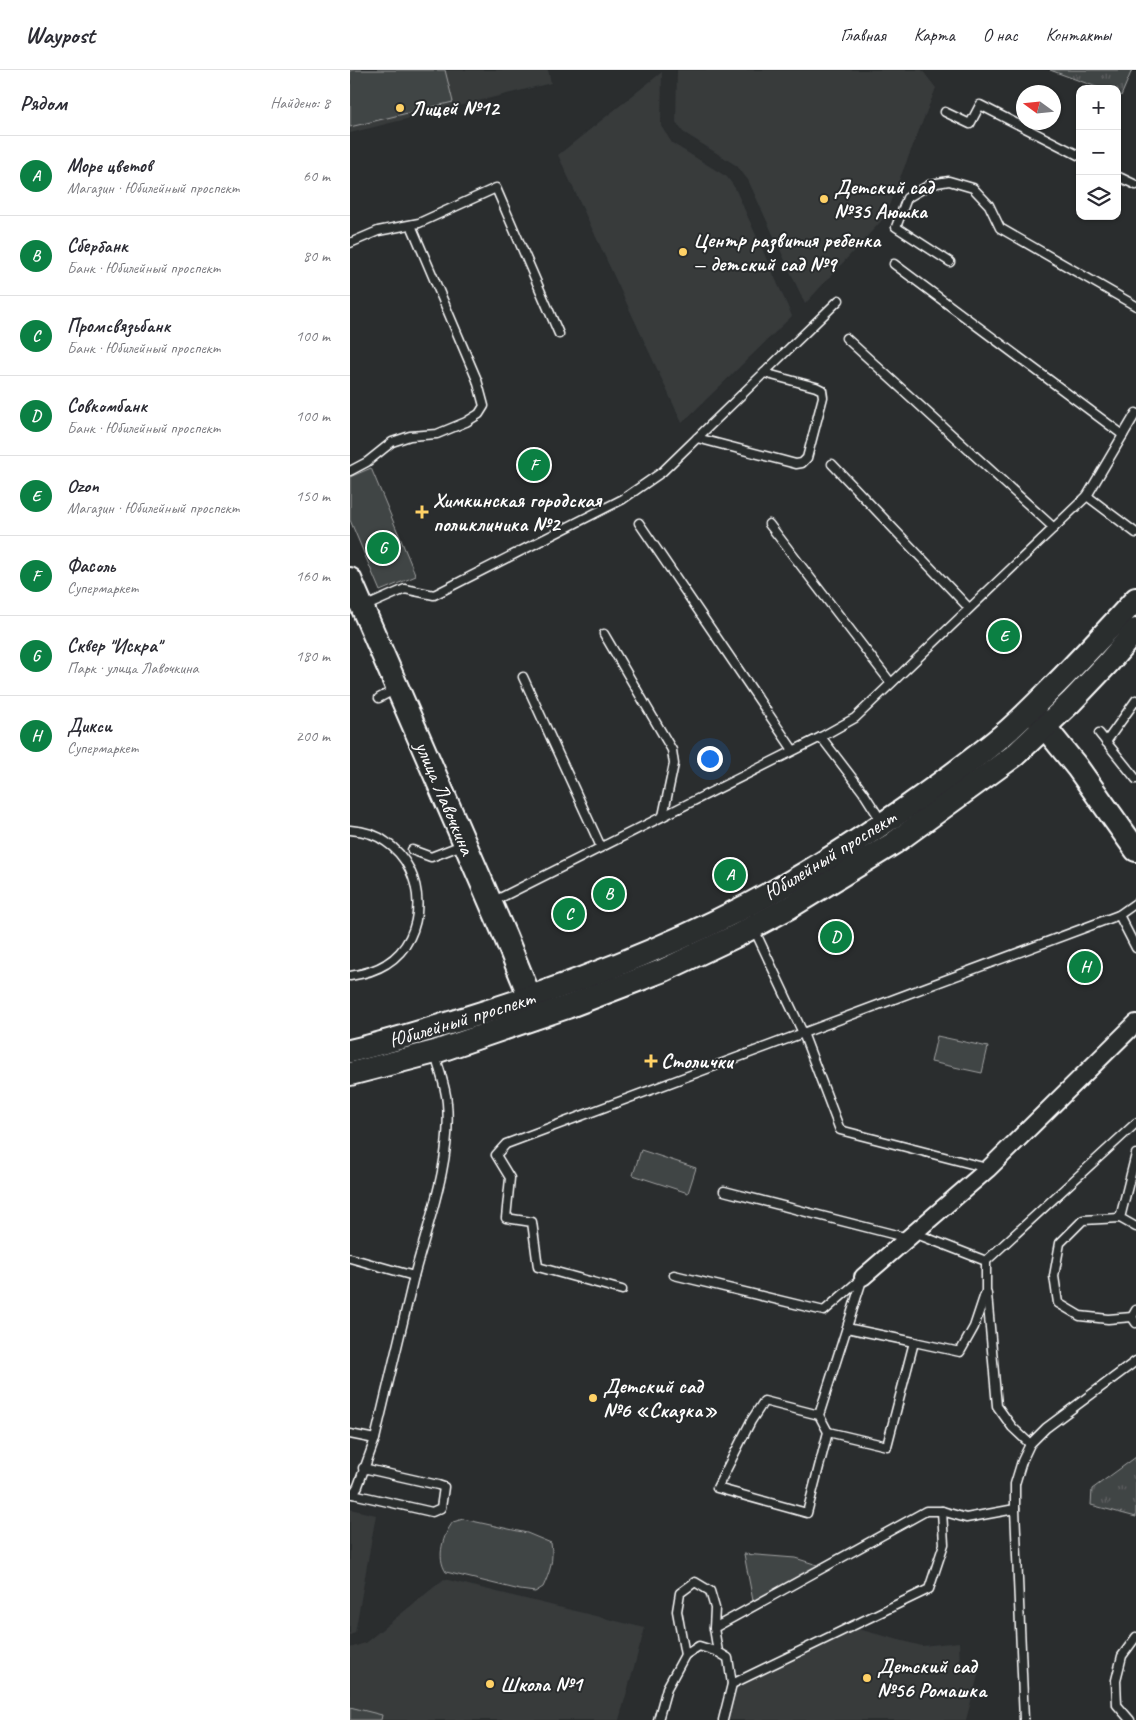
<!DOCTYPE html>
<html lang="ru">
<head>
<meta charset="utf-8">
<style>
  :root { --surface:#fff; --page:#f2f2f3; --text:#2b2b33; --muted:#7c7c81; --line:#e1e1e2; --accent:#0b8043 }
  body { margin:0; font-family:Caveat,sans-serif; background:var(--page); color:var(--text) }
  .controls { position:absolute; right:15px; top:15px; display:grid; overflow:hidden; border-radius:10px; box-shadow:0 1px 4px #0004 }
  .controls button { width:45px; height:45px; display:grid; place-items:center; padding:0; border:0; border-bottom:1px solid var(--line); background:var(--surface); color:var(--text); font:25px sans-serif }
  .compass { position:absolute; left:666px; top:15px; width:45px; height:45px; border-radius:50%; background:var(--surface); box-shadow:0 1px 4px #0004; rotate:285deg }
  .you { position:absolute; left:359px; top:688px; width:18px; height:18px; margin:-12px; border:4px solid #fff; border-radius:50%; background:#1a73e8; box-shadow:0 0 0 8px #1a73e833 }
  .badge { display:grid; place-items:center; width:32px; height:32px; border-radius:50%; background:var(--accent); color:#fff; font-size:16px; font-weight:700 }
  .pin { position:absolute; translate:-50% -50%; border:2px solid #fff; box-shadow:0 1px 5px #0006 }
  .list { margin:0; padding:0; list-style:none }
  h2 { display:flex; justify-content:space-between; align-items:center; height:65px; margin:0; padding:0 20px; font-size:21px }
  h2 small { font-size:16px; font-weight:400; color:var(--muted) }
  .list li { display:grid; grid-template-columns:32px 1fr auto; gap:15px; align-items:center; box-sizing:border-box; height:80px; padding:0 20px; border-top:1px solid var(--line) }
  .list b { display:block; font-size:19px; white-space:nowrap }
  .list p { margin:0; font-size:16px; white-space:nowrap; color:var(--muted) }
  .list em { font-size:16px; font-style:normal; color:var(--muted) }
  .icon { flex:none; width:28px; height:28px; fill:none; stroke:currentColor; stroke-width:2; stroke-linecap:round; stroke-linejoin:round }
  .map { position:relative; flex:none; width:786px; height:1650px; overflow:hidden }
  header { display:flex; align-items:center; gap:30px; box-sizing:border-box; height:70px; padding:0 25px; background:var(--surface); border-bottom:1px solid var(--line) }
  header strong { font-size:24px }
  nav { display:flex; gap:28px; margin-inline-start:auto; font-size:18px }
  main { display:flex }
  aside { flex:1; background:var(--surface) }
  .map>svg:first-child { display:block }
</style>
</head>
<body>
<header>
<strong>Waypost</strong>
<nav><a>Главная</a><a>Карта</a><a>О нас</a><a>Контакты</a></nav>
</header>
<main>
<aside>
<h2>Рядом<small>Найдено: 8</small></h2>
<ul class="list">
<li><span class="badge">A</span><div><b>Море цветов</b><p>Магазин · Юбилейный проспект</p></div><em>60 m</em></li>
<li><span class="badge">B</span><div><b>Сбербанк</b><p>Банк · Юбилейный проспект</p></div><em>80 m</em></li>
<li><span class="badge">C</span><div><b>Промсвязьбанк</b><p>Банк · Юбилейный проспект</p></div><em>100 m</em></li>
<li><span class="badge">D</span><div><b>Совкомбанк</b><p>Банк · Юбилейный проспект</p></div><em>100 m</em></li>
<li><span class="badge">E</span><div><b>Ozon</b><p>Магазин · Юбилейный проспект</p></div><em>150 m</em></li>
<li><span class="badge">F</span><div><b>Фасоль</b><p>Супермаркет</p></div><em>160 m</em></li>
<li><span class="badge">G</span><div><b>Сквер &quot;Искра&quot;</b><p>Парк · улица Лавочкина</p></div><em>180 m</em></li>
<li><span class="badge">H</span><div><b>Дикси</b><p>Супермаркет</p></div><em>200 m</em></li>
</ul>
</aside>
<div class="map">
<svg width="786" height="1650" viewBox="0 0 786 1650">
  <defs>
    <pattern id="grass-tufts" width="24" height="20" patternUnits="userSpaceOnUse" patternTransform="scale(1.25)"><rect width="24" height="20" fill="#414445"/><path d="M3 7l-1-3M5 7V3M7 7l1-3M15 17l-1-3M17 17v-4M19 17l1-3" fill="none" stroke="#5e6061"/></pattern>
  </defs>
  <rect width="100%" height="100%" fill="#2a2d2e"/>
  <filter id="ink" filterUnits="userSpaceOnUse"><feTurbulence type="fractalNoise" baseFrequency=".02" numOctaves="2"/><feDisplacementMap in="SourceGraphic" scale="10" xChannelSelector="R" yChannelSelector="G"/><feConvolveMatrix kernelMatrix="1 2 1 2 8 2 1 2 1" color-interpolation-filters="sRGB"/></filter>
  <g filter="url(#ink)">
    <!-- built -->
    <g fill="#373a3b">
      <polygon points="0,0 198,0 201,13 0,63"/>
      <polygon points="327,0 572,0 586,18 534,148 455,234 398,110 387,96 333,62 326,52"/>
      <polygon points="312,2 311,56 322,73 377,107 385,118 442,246 332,353 208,85"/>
      <polygon points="0,1439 26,1445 5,1563 0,1565"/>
      <polygon points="94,1509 295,1558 269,1650 0,1650 0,1578 15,1573"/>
      <polygon points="508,1559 572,1576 609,1572 610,1594 630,1598 616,1650 378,1650 385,1618"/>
    </g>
    <!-- grass -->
    <g fill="url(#grass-tufts)" stroke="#a0a2a2">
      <polygon points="700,0 782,0 771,26 767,24 767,19 752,19"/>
      <polygon points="786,1387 786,1447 741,1435 742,1419"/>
    </g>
    <!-- park -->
    <g fill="#414445" stroke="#a0a2a2">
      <polygon points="0,0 95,0 103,32 0,57"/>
      <polygon points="21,398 66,506 30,521 0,450 0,407"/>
      <polygon points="587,966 638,977 632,1003 581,992"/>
      <polygon points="291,1080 346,1098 338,1123 283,1105"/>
      <path d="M113,1449l64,14 24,10c3,17 -1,29 -8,44l-8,5 -15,-2 -74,-18c-10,-15 -3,-37 7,-50z"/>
      <polygon points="394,1484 445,1488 474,1497 404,1536"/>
      <polygon points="0,1637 32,1645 31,1650 0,1650"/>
    </g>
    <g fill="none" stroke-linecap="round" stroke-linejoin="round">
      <defs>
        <g id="lane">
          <polyline points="595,42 620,54 630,35 730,86"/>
          <polyline points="767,106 786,115"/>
          <polyline points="0,173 28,161 69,153 146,118 209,264"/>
          <polyline points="600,192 546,157 557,128 581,114 599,111 623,118 639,135 650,158 786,236"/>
          <polyline points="544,194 773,365"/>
          <polyline points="496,268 704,458"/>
          <polyline points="347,368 446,394 452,393 457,388 473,327 472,320 466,317 414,303"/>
          <polyline points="482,394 619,538"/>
          <polyline points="0,401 17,392 42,372 60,366 87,364 116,352 129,344 134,336 127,310 61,155"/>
          <polyline points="737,426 786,463"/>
          <polyline points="289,453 443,680"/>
          <polyline points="419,454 541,613"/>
          <polyline points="14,537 55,519 84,525 273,429 312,402 489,230"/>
          <polyline points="254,564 322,680 324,694 313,746"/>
          <polyline points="173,607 251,777"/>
          <polyline points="29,628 46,619"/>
          <polyline points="749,663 786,709"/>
          <polyline points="471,667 513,722 532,752"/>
          <polyline points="756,672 786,630"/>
          <path d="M0,760c13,1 26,4 36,12 41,27 43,96 0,122 -11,7 -23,10 -36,12"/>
          <polyline points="62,780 81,787 112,775"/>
          <polyline points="142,832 471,667 505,648 737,426 786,343"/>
          <polyline points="769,845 786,878"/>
          <polyline points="404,859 453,963 490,1060 637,1098"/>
          <polyline points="786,1084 770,1148 786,1157"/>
          <polyline points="374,1121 558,1168"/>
          <polyline points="770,1148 733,1150 710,1173 704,1206 708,1233 730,1246 758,1249 782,1247"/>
          <polyline points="564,1163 636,1191"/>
          <path d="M0,1188l64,18c15,-56 38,-116 33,-173 -1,-16 -8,-33 -12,-49"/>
          <polyline points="324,1205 474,1241 512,1208"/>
          <polyline points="272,1220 188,1197 182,1152 156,1148 160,1108 146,1085 156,1074 769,845 786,833"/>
          <polyline points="637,1224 647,1336 662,1357 680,1374"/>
          <polyline points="786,1240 782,1247 786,1253"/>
          <polyline points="497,1258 564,1272"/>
          <polyline points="469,1345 478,1362 457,1443 367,1418 401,1351 414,1331 469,1345 513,1207"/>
          <polyline points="478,1362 537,1376 564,1272 610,1282 624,1257 636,1221 636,1191 786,1053"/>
          <polyline points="0,1364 25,1369"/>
          <polyline points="0,1423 3,1424 8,1416 25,1369 64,1206"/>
          <polyline points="3,1424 82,1442 91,1438 94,1417 88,1415 13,1398"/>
          <polyline points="592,1441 616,1448 665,1439"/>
          <polyline points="368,1582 364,1558 576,1441 592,1441 594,1474 579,1519 382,1614"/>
          <polyline points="335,1585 327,1541 330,1523 345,1512 360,1521 365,1538 364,1558"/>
          <polyline points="308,1650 317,1618 335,1585 349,1576 368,1582 378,1588 382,1614 373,1650"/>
          <polyline points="674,1650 665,1439 665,1414 672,1391 680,1374 696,1358 786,1291"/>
          <polyline points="780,1650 767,1635 766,1610 772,1586 786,1567"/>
        </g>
        <polyline id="street" points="513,1207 638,1099 786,953"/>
        <g id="secondary">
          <polyline points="0,509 155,866 186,942"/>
          <polyline points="685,645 727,697 786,780"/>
          <path d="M0,981c39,-9 77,-21 116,-33 107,-33 214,-74 312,-129 43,-24 84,-51 125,-79 34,-24 68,-48 100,-75 21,-18 40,-38 60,-58 25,-26 49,-51 73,-78"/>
          <polyline points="0,1004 85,982 217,937 314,900 388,865 440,837 544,773 665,685 721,632 758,593 786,560"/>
        </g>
      </defs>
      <!-- lane casing -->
      <use href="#lane" stroke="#fff" stroke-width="11"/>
      <!-- street casing -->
      <use href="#street" stroke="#fff" stroke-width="20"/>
      <!-- secondary casing -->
      <use href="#secondary" stroke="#fff" stroke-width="26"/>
      <!-- lane -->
      <use href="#lane" stroke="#2a2d2e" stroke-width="8"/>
      <!-- street -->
      <use href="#street" stroke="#2a2d2e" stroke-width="16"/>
      <!-- secondary -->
      <use href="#secondary" stroke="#2a2d2e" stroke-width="22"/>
    </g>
  </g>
  <!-- markers -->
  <g fill="#ffd166" stroke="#2a2d2e" stroke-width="2">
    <circle cx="50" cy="38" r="5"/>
    <circle cx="474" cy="129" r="5"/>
    <circle cx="333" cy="182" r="5"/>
    <path d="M69.5 434.5h5v5h5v5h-5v5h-5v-5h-5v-5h5z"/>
    <path d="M298.5 983.5h5v5h5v5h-5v5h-5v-5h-5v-5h5z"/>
    <circle cx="243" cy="1328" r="5"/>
    <circle cx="517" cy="1608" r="5"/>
    <circle cx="140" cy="1614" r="5"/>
  </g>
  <g text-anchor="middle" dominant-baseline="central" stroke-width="4" stroke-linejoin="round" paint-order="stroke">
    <!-- poi labels -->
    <g font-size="21" font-weight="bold" fill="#fff" stroke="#2a2d2e" text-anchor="start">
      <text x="60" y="38">Лицей №12</text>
      <text x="484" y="117">Детский сад<tspan x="484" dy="24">№35 Аюшка</tspan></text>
      <text x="343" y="170">Центр развития ребенка<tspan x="343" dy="24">— детский сад №9</tspan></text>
      <text x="83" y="430">Химкинская городская<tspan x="83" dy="24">поликлиника №2</tspan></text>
      <text x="311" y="991">Столички</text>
      <text x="253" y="1316">Детский сад<tspan x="253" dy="24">№6 «Сказка»</tspan></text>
      <text x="527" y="1596">Детский сад<tspan x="527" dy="24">№56 Ромашка</tspan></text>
      <text x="150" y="1614">Школа №1</text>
    </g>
    <!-- street labels -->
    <g font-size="21" fill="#fff" stroke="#2a2d2e">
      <text transform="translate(95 728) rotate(67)">улица Лавочкина</text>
      <text transform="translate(480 785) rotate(-32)">Юбилейный проспект</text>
      <text transform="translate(112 949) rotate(-17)">Юбилейный проспект</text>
    </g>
  </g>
</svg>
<div class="controls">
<button>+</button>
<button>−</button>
<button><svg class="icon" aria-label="layers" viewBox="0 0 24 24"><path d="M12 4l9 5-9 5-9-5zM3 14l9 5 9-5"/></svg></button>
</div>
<svg class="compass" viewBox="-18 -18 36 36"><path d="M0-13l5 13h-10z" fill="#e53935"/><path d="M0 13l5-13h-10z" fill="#7c7c81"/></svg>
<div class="you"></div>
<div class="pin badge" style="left:380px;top:805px">A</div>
<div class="pin badge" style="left:259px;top:824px">B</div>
<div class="pin badge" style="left:219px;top:844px">C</div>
<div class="pin badge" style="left:486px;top:867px">D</div>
<div class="pin badge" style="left:654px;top:566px">E</div>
<div class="pin badge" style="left:184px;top:395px">F</div>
<div class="pin badge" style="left:33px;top:478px">G</div>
<div class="pin badge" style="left:735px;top:897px">H</div>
</div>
</main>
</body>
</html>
